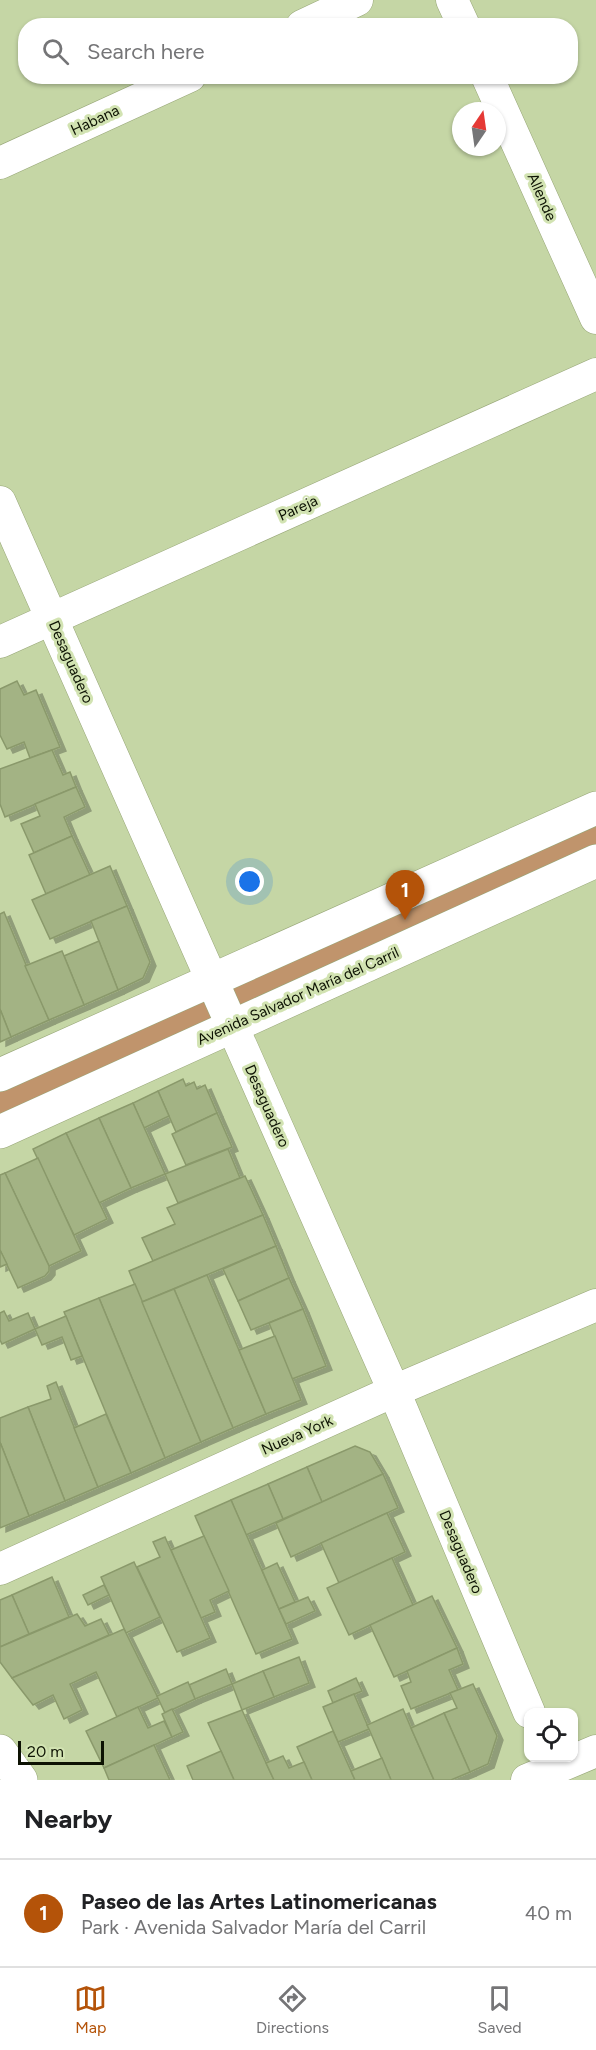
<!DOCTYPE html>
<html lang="en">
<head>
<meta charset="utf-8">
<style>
  :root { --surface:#fff; --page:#f6f6f6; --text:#202124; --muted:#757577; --line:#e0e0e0; --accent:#b45309 }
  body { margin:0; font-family:Figtree,sans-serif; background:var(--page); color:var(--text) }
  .controls { position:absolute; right:18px; bottom:18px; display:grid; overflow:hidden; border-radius:12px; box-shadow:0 2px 4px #0004 }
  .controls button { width:54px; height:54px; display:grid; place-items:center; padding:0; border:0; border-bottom:2px solid var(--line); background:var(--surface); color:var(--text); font:30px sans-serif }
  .compass { position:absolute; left:452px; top:102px; width:54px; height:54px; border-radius:50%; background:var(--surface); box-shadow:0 2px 4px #0004; rotate:13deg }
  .scale { position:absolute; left:18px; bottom:15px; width:86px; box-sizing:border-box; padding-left:6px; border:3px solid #0d1203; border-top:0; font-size:16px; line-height:21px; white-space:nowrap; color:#0d1203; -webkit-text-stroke:4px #d2e3b2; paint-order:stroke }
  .you { position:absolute; left:250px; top:882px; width:21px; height:21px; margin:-15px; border:4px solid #fff; border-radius:50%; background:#1a73e8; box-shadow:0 0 0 9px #1a73e833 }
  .badge { display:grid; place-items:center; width:39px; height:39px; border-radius:50%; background:var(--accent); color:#fff; font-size:20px; font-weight:700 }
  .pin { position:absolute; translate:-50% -50px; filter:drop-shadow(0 2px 3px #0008) }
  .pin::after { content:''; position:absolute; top:32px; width:21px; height:18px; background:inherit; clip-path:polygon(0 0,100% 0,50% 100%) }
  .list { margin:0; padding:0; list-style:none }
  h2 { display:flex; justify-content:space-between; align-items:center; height:78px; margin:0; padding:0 24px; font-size:26px }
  h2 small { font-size:20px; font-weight:400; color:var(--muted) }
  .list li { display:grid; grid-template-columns:39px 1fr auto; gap:18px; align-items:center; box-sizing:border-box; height:108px; padding:0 24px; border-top:2px solid var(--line) }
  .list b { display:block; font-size:22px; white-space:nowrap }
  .list p { margin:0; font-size:20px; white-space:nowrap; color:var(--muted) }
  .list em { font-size:20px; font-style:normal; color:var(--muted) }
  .icon { flex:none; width:33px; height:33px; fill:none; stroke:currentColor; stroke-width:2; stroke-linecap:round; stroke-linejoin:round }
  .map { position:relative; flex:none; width:596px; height:1780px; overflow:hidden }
  .search { position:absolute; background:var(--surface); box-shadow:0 2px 4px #0004; left:18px; right:18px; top:18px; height:66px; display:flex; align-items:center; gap:15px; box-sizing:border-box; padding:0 21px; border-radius:24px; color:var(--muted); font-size:22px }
  .sheet { height:186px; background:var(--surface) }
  nav { display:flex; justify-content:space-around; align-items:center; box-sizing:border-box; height:84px; border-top:2px solid var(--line); background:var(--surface); font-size:16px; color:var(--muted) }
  nav a { display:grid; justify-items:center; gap:3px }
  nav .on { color:var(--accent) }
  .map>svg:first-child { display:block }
</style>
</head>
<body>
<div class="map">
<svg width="596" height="1780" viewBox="0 0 596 1780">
  <defs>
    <filter id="shadow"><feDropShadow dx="6" dy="4" stdDeviation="0" flood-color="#0004"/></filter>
  </defs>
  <rect width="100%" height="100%" fill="#c5d6a5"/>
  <!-- green -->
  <polygon fill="#c0946c" points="596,808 596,861 0,1132 0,1075"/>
  <!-- building -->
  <g fill="#a3b384" stroke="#8a996b" stroke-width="1.5" filter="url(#shadow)">
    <polygon points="17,681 24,695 36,690 60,747 30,758 24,742 7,749 0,735 0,689"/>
    <polygon points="52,750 63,775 70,772 76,787 5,817 0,804 0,769"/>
    <polygon points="76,787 85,807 64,817 72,836 34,853 21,824 40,816 35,804"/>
    <polygon points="72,836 90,875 46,894 29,855"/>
    <polygon points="110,866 127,906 50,939 32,900"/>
    <polygon points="127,906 150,962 143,978 118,990 91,921"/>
    <polygon points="4,912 49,1020 11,1037 0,1009 0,914"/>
    <polygon points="99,941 118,990 84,1005 64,956"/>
    <polygon points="62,951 84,1005 49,1020 25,966"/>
    <polygon points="0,1009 11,1037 0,1042"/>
    <polygon points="183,1079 186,1086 194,1082 197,1089 205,1085 217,1113 176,1132 158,1091"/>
    <polygon points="158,1091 169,1116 144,1128 133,1103"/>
    <polygon points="133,1103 165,1174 131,1188 99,1118"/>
    <polygon points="217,1113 232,1147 186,1165 172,1134"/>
    <polygon points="99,1118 131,1188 99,1203 66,1133"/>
    <polygon points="66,1133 107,1219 74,1235 33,1149"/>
    <polygon points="228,1149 240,1178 178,1203 165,1174"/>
    <polygon points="38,1158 81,1251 49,1266 5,1173"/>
    <polygon points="5,1173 49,1266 49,1271 45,1276 18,1288 0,1250 0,1175"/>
    <polygon points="245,1176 263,1215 153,1261 142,1238 175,1224 167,1208"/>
    <polygon points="263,1215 276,1246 142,1302 129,1271"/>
    <polygon points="276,1246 289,1278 238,1301 223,1269"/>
    <polygon points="0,1250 7,1264 0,1267"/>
    <polygon points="207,1275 266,1414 233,1428 174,1289"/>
    <polygon points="289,1278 303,1309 251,1330 238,1301"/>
    <polygon points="135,1284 201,1442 165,1458 99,1298"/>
    <polygon points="174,1289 233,1428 201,1442 142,1302"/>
    <polygon points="99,1298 165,1458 131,1473 64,1312"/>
    <polygon points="303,1309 326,1366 292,1379 269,1323"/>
    <polygon points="4,1311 9,1321 28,1313 35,1329 2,1344 0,1340 0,1313"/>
    <polygon points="66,1316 82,1356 71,1360 62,1337 42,1345 35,1329"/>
    <polygon points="275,1336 301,1400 266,1414 239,1350"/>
    <polygon points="56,1382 98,1487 65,1501 28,1407 51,1399 47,1386"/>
    <polygon points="28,1407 65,1501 29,1516 0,1442 0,1418"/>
    <polygon points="106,1414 131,1473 98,1487 74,1428"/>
    <polygon points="0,1442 29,1516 0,1528"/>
    <polygon points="355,1446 370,1452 383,1474 322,1502 307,1467"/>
    <polygon points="307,1467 322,1502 283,1519 268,1484"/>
    <polygon points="383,1474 398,1508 291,1557 276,1523"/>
    <polygon points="268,1484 283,1519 246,1535 231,1500"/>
    <polygon points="231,1500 292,1639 256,1654 195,1516"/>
    <polygon points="387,1513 405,1552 339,1583 321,1543"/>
    <polygon points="204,1536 229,1591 210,1600 215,1612 201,1618 171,1550"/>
    <polygon points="165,1537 210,1638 177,1652 137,1567 160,1557 153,1542"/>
    <polygon points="392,1558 413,1605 349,1635 327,1588"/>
    <polygon points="134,1562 160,1617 126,1633 101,1577"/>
    <polygon points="277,1563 295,1602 279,1609 262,1570"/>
    <polygon points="52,1577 69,1617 29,1634 12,1595"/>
    <polygon points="104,1585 109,1595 88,1605 83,1595"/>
    <polygon points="12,1595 29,1634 0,1647 0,1600"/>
    <polygon points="432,1596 457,1648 394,1677 370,1625"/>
    <polygon points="308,1597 315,1611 286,1624 279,1609"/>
    <polygon points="77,1614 85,1626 101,1619 109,1635 12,1678 0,1662 0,1647"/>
    <polygon points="124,1629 158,1698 117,1717 96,1672 70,1684 82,1710 64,1719 53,1695 33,1705 12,1678"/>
    <polygon points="457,1648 463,1664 449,1670 458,1690 411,1709 401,1686 411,1682 407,1671"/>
    <polygon points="299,1657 309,1683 274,1697 263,1671"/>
    <polygon points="226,1669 232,1684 195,1699 189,1685"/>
    <polygon points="263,1671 274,1697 242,1710 232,1684"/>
    <polygon points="356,1678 362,1691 333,1703 328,1691"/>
    <polygon points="188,1682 195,1699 165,1713 157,1696"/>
    <polygon points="473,1684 497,1736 488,1764 470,1772 444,1713 457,1708 450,1693"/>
    <polygon points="354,1694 369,1729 338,1742 323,1707"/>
    <polygon points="138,1707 148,1728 164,1721 172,1737 104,1768 86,1731"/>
    <polygon points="172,1709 183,1732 172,1737 162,1714"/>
    <polygon points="403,1709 411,1728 434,1780 391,1780 369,1729 367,1725"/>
    <polygon points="242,1710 266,1763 274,1780 234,1780 221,1751 208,1723"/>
    <polygon points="444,1713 470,1772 451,1780 434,1780 411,1728"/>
    <polygon points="333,1731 355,1780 312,1780 297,1747"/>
    <polygon points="154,1745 170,1780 109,1780 104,1768"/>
    <polygon points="221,1751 234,1780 193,1780 187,1766"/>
    <polygon points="283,1756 289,1768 304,1762 312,1780 274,1780 266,1763"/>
    <polygon points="382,1758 391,1780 355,1780 351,1771"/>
  </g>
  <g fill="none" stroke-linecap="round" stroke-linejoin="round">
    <defs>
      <g id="street">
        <polyline points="452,0 464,26"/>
        <polyline points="302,26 357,0"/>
        <polyline points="487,76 596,318"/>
        <polyline points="0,163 190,76"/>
        <polyline points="0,502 394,1391 529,1712"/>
        <polyline points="0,642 596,374"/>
        <polyline points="0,1569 394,1391 596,1305"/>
        <polyline points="527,1780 596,1751"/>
      </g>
      <g id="secondary">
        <polyline points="0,1075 596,808"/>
        <polyline points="0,1132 596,861"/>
        <polyline points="0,1751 21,1780"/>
      </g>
    </defs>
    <!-- street casing -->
    <use href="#street" stroke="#97a677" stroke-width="33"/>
    <!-- secondary casing -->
    <use href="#secondary" stroke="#97a677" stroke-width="34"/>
    <!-- street -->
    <use href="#street" stroke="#fff" stroke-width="32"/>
    <!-- secondary -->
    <use href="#secondary" stroke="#fff" stroke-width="33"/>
  </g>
  <g text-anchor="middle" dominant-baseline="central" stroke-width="6" stroke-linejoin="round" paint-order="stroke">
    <!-- street labels -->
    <g font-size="15" fill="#0d1203" stroke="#d2e3b2">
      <text transform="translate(95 120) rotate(-25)">Habana</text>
      <text transform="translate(542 197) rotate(66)">Allende</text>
      <text transform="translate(298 508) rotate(-24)">Pareja</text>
      <text transform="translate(71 662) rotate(66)">Desaguadero</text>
      <text transform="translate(298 996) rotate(-24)">Avenida Salvador María del Carril</text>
      <text transform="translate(267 1106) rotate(66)">Desaguadero</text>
      <text transform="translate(297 1435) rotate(-24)">Nueva York</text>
      <text transform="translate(461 1552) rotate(67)">Desaguadero</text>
    </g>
  </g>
</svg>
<div class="controls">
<button><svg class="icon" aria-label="locate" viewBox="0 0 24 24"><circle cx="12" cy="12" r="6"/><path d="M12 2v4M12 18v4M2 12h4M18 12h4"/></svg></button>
</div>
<svg class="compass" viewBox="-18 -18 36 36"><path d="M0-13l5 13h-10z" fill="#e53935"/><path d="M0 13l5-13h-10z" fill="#757577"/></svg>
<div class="scale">20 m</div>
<div class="you"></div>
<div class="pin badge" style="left:405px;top:920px">1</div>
<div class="search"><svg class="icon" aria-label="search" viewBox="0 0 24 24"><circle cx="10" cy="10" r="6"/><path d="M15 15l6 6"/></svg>Search here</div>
</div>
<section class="sheet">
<h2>Nearby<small></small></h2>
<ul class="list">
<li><span class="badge">1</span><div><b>Paseo de las Artes Latinomericanas</b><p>Park · Avenida Salvador María del Carril</p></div><em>40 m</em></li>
</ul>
</section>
<nav>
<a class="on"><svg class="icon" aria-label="map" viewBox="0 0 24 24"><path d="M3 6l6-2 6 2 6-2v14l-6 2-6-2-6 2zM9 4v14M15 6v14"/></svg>Map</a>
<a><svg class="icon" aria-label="directions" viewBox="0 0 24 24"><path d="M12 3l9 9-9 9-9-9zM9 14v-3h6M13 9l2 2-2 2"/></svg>Directions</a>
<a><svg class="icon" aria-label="saved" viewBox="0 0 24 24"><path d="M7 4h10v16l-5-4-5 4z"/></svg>Saved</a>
</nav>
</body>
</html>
